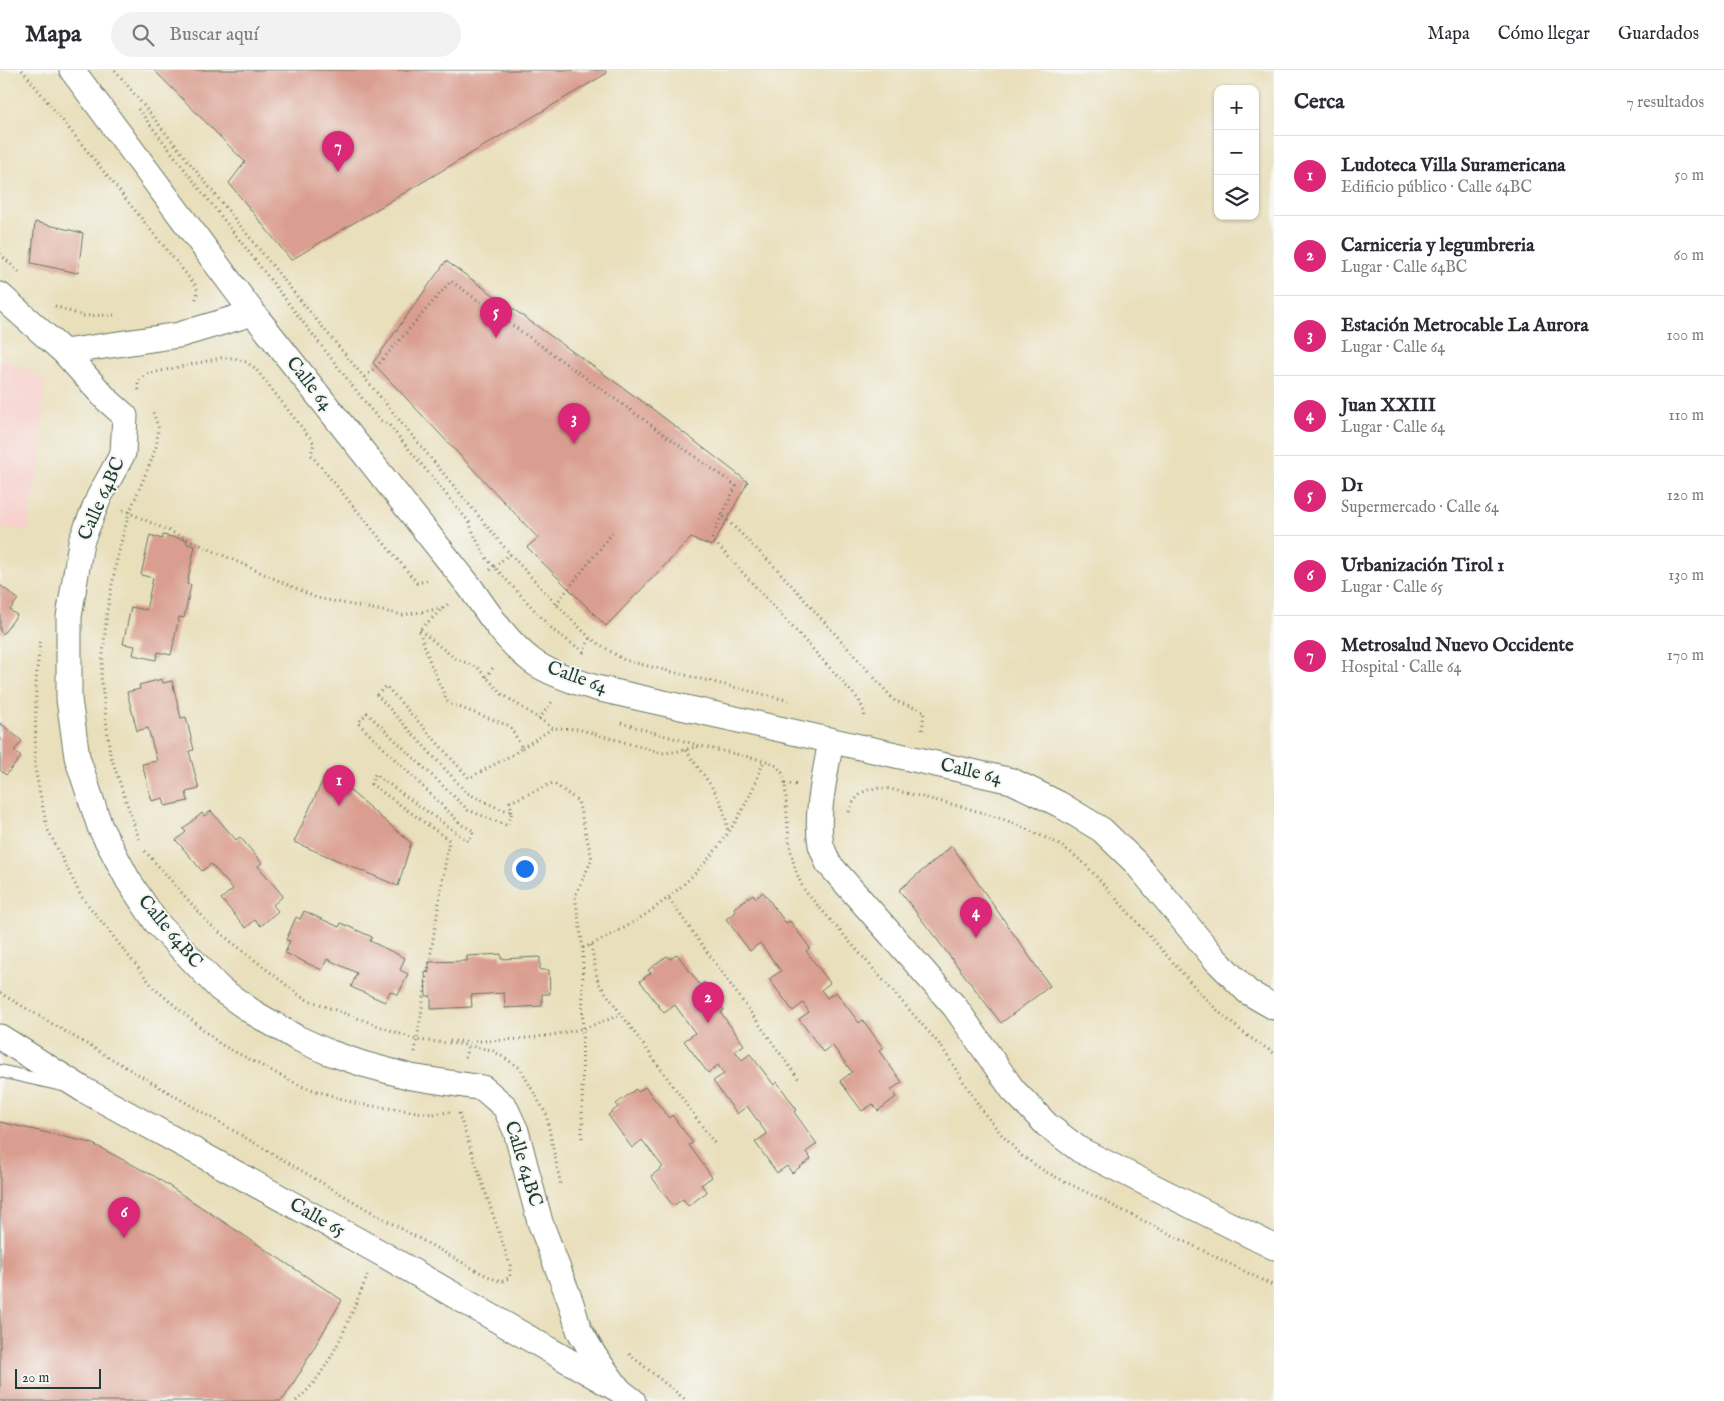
<!DOCTYPE html>
<html lang="es">
<head>
<meta charset="utf-8">
<style>
  :root { --surface:#fff; --page:#f2f2f3; --text:#2b2b33; --muted:#7c7c81; --line:#e1e1e2; --accent:#db2777 }
  body { margin:0; font-family:"IM FELL English",serif; background:var(--page); color:var(--text) }
  .controls { position:absolute; right:15px; top:15px; display:grid; overflow:hidden; border-radius:10px; box-shadow:0 1px 4px #0004 }
  .controls button { width:45px; height:45px; display:grid; place-items:center; padding:0; border:0; border-bottom:1px solid var(--line); background:var(--surface); color:var(--text); font:25px sans-serif }
  .scale { position:absolute; left:15px; bottom:12px; width:86px; box-sizing:border-box; padding-left:5px; border:2px solid #1f3d34; border-top:0; font-size:14px; line-height:18px; white-space:nowrap; color:#1f3d34; -webkit-text-stroke:4px #f6f6f2; paint-order:stroke }
  .you { position:absolute; left:524px; top:798px; width:18px; height:18px; margin:-12px; border:4px solid #fff; border-radius:50%; background:#1a73e8; box-shadow:0 0 0 8px #1a73e833 }
  .badge { display:grid; place-items:center; width:32px; height:32px; border-radius:50%; background:var(--accent); color:#fff; font-size:16px; font-weight:700 }
  .pin { position:absolute; translate:-50% -41px; filter:drop-shadow(0 1px 2px #0008) }
  .pin::after { content:''; position:absolute; top:26px; width:18px; height:15px; background:inherit; clip-path:polygon(0 0,100% 0,50% 100%) }
  .list { margin:0; padding:0; list-style:none }
  h2 { display:flex; justify-content:space-between; align-items:center; height:65px; margin:0; padding:0 20px; font-size:21px }
  h2 small { font-size:16px; font-weight:400; color:var(--muted) }
  .list li { display:grid; grid-template-columns:32px 1fr auto; gap:15px; align-items:center; box-sizing:border-box; height:80px; padding:0 20px; border-top:1px solid var(--line) }
  .list b { display:block; font-size:19px; white-space:nowrap }
  .list p { margin:0; font-size:16px; white-space:nowrap; color:var(--muted) }
  .list em { font-size:16px; font-style:normal; color:var(--muted) }
  .icon { flex:none; width:28px; height:28px; fill:none; stroke:currentColor; stroke-width:2; stroke-linecap:round; stroke-linejoin:round }
  .map { position:relative; flex:none; width:1274px; height:1331px; overflow:hidden }
  header { display:flex; align-items:center; gap:30px; box-sizing:border-box; height:70px; padding:0 25px; background:var(--surface); border-bottom:1px solid var(--line) }
  header strong { font-size:24px }
  nav { display:flex; gap:28px; margin-inline-start:auto; font-size:18px }
  .search { width:350px; height:45px; background:var(--page); display:flex; align-items:center; gap:12px; box-sizing:border-box; padding:0 18px; border-radius:28px; color:var(--muted); font-size:19px }
  main { display:flex }
  aside { flex:1; background:var(--surface) }
  .map>svg:first-child { display:block }
</style>
</head>
<body>
<header>
<strong>Mapa</strong>
<div class="search"><svg class="icon" aria-label="search" viewBox="0 0 24 24"><circle cx="10" cy="10" r="6"/><path d="M15 15l6 6"/></svg>Buscar aquí</div>
<nav><a>Mapa</a><a>Cómo llegar</a><a>Guardados</a></nav>
</header>
<main>
<div class="map">
<svg width="1274" height="1331" viewBox="0 0 1274 1331">
  <rect width="100%" height="100%" fill="#f6f6f2"/>
  <filter id="ink" filterUnits="userSpaceOnUse"><feTurbulence type="fractalNoise" baseFrequency=".02" numOctaves="2"/><feDisplacementMap in="SourceGraphic" scale="10" xChannelSelector="R" yChannelSelector="G"/><feConvolveMatrix kernelMatrix="1 2 1 2 8 2 1 2 1" color-interpolation-filters="sRGB"/></filter>
  <filter id="wash" filterUnits="userSpaceOnUse"><feTurbulence type="fractalNoise" baseFrequency=".0096" numOctaves="4" result="noise"/><feDisplacementMap in="SourceGraphic" scale="20" xChannelSelector="R" yChannelSelector="G"/><feGaussianBlur stdDeviation="1.12" result="paint"/><feColorMatrix in="noise" values="0 0 0 0 0 0 0 0 0 0 0 0 0 0 0 0 0 1.4 0 .05"/><feComposite in="paint" operator="in"/></filter>
  <g filter="url(#wash)">
    <rect width="100%" height="100%" fill="#e9dfbb"/>
    <!-- built -->
    <polygon fill="#f7d0cc" points="0,287 45,309 41,387 27,462 0,457"/>
    <g id="blocks">
      <!-- building -->
      <g fill="#da9e90">
        <polygon points="154,0 605,0 607,3 291,190 229,113 245,92"/>
        <polygon points="35,152 83,163 78,203 31,193"/>
        <polygon points="446,191 650,337 748,412 712,476 691,468 606,556 527,477 538,468 373,293"/>
        <polygon points="150,465 162,469 163,465 187,470 187,474 195,476 187,514 191,515 184,548 179,547 171,585 158,582 156,590 133,585 135,576 123,574 131,537 146,540 153,508 141,505"/>
        <polygon points="0,515 18,529 10,540 17,545 3,564 0,561"/>
        <polygon points="162,609 163,613 172,611 181,648 186,647 194,680 189,681 199,719 186,722 188,731 165,736 163,728 152,731 142,694 157,691 148,658 137,661 127,622 140,619 139,615"/>
        <polygon points="0,653 22,671 14,681 21,687 6,705 0,700"/>
        <polygon points="327,701 411,773 398,816 294,772"/>
        <polygon points="211,741 236,770 240,767 262,793 258,796 283,826 273,835 278,841 261,856 255,850 246,858 221,829 233,819 211,794 202,801 176,770 186,762 183,759 202,743 204,746"/>
        <polygon points="952,776 1050,916 1001,953 899,820"/>
        <polygon points="763,822 786,853 790,851 810,878 806,881 830,913 821,920 825,925 827,928 836,922 859,953 863,950 883,978 879,981 902,1012 891,1020 896,1027 878,1041 873,1034 862,1041 840,1011 852,1002 832,975 823,982 799,949 809,942 803,933 793,941 769,909 781,901 760,873 750,881 726,849 736,842 734,838 753,824 756,828"/>
        <polygon points="304,841 339,857 341,853 372,867 370,871 405,888 400,900 408,904 398,925 390,921 385,932 351,917 357,903 327,889 322,900 285,883 290,871 286,870 296,847 300,849"/>
        <polygon points="501,884 501,889 540,887 540,900 549,900 550,924 542,924 542,936 505,938 504,923 471,925 472,937 431,939 431,926 426,926 425,902 429,901 429,892 467,891 467,886"/>
        <polygon points="677,884 700,915 704,912 724,940 721,943 744,975 735,981 742,990 750,984 774,1015 777,1012 797,1040 794,1042 817,1074 806,1082 811,1089 792,1103 787,1096 777,1103 755,1072 767,1064 747,1036 737,1044 713,1011 724,1004 718,995 708,1003 684,971 695,963 675,935 664,943 640,911 651,903 648,900 667,886 671,889"/>
        <polygon points="645,1017 669,1048 672,1045 693,1073 689,1075 712,1107 701,1115 707,1122 688,1136 683,1129 673,1136 651,1106 663,1097 642,1070 632,1078 608,1045 618,1037 616,1034 636,1019 638,1022"/>
        <polygon points="0,1052 91,1073 154,1106 342,1230 301,1300 302,1301 299,1304 284,1328 280,1331 0,1331"/>
      </g>
    </g>
  </g>
  <g filter="url(#ink)">
    <use href="#blocks" fill-opacity="0" stroke="#667663" stroke-width="1"/>
    <g fill="none" stroke-linecap="round" stroke-linejoin="round">
      <defs>
        <polyline id="service" points="0,1001 62,1015"/>
        <g id="minor">
          <path d="M72,0l181,243 217,274c18,26 36,54 62,74 16,12 44,21 64,27l416,93 47,23 43,26 33,32 81,98 32,32 26,15"/>
          <polyline points="0,225 64,282 106,329 125,346 123,383 99,427 81,472 69,547 69,629 77,687 100,757 128,810 156,852 220,919 254,943 297,968 328,982 363,994 411,1007 483,1018 505,1037 516,1061 540,1152 571,1233 579,1260 595,1287 619,1320"/>
          <polyline points="64,282 179,265 253,243"/>
          <path d="M831,670c-5,32 -16,73 -10,105 2,6 5,12 7,18l127,144 58,83 34,35 33,25 194,97"/>
          <polyline points="0,967 84,1020 379,1182 619,1320 633,1331"/>
        </g>
      </defs>
      <!-- service casing -->
      <use href="#service" stroke="#667663" stroke-width="14"/>
      <!-- minor casing -->
      <use href="#minor" stroke="#667663" stroke-width="27"/>
      <!-- path -->
      <g stroke="#667663" stroke-width="3" stroke-dasharray="1 4" stroke-linecap="butt">
        <polyline points="22,0 195,215 198,221 195,232"/>
        <polyline points="115,0 296,225 510,484 556,534 590,568 624,590 790,631"/>
        <polyline points="138,39 372,341 380,350 389,355 469,452 476,469 487,489 554,561 584,582"/>
        <polyline points="0,184 21,204"/>
        <polyline points="55,236 82,246 114,245"/>
        <polyline points="365,307 376,297 451,211 736,416 722,445 777,499 895,631 924,641 922,663"/>
        <path d="M139,320c-3,-8 2,-12 8,-16l74,-16h13l12,4 9,6 59,75 -3,12 106,128 12,-3"/>
        <polyline points="123,440 317,528 403,545 443,538"/>
        <polyline points="722,445 712,469 859,630 864,641 865,649"/>
        <polyline points="490,500 510,484"/>
        <polyline points="556,534 614,461"/>
        <polyline points="420,560 453,587 478,598 502,624 553,658"/>
        <polyline points="40,572 36,610 35,698 47,758 81,826 154,918 220,974 301,1016 358,1034 432,1044 450,1042"/>
        <polyline points="583,583 590,568"/>
        <polyline points="486,607 495,595"/>
        <polyline points="539,649 552,632"/>
        <path d="M621,653l80,23 69,16 7,4 5,7 3,10c3,37 1,75 20,108l136,155 40,63 21,26 20,21 24,16 228,114"/>
        <polyline points="522,678 553,658 578,659 662,683 674,682 700,676"/>
        <path d="M686,680c19,30 38,44 42,82"/>
        <polyline points="785,713 797,715"/>
        <polyline points="512,742 510,732 553,713 578,731 592,789 575,826 583,878 582,1069"/>
        <path d="M849,742c7,-21 21,-26 41,-23l77,19 41,13 47,21 15,10 15,12 19,21 98,110 20,20 27,22 25,16"/>
        <polyline points="139,769 110,684 101,606 107,541 118,484 129,443 152,389 157,374 158,357 153,342"/>
        <polyline points="145,781 210,855 303,928 417,970 459,974 492,980 520,998 546,1044 561,1116"/>
        <polyline points="669,829 800,1011"/>
        <polyline points="591,875 598,912 715,1074"/>
        <path d="M583,878c70,-29 131,-80 165,-149 6,-12 11,-26 16,-39"/>
        <polyline points="0,923 375,1144 483,1204 501,1212 510,1207 510,1195 458,1041"/>
        <path d="M450,971c41,1 95,-2 134,-13 13,-4 25,-9 37,-13"/>
        <polyline points="415,982 449,770 371,714 375,704 468,771 474,761 462,755 358,653 367,643 468,740 508,756 512,742 498,738 467,723 377,625 386,616 469,708 514,684 522,678 510,656 448,633 430,592 419,560 448,534"/>
        <polyline points="465,988 468,975"/>
        <polyline points="629,1284 687,1331"/>
        <path d="M296,1331c36,-30 53,-84 72,-126"/>
      </g>
      <!-- service -->
      <use href="#service" stroke="#fff" stroke-width="12"/>
      <!-- minor -->
      <use href="#minor" stroke="#fff" stroke-width="25"/>
    </g>
  </g>
  <g text-anchor="middle" dominant-baseline="central" stroke-width="4" stroke-linejoin="round" paint-order="stroke">
    <!-- street labels -->
    <g font-size="19" fill="#1f3d34" stroke="#f6f6f2">
      <text transform="translate(309 314) rotate(52)">Calle 64</text>
      <text transform="translate(102 429) rotate(-66)">Calle 64BC</text>
      <text transform="translate(577 608) rotate(20)">Calle 64</text>
      <text transform="translate(971 702) rotate(13)">Calle 64</text>
      <text transform="translate(170 862) rotate(50)">Calle 64BC</text>
      <text transform="translate(523 1094) rotate(73)">Calle 64BC</text>
      <text transform="translate(317 1148) rotate(29)">Calle 65</text>
    </g>
  </g>
</svg>
<div class="controls">
<button>+</button>
<button>−</button>
<button><svg class="icon" aria-label="layers" viewBox="0 0 24 24"><path d="M12 4l9 5-9 5-9-5zM3 14l9 5 9-5"/></svg></button>
</div>
<div class="scale">20 m</div>
<div class="you"></div>
<div class="pin badge" style="left:339px;top:736px">1</div>
<div class="pin badge" style="left:708px;top:953px">2</div>
<div class="pin badge" style="left:574px;top:374px">3</div>
<div class="pin badge" style="left:976px;top:868px">4</div>
<div class="pin badge" style="left:496px;top:268px">5</div>
<div class="pin badge" style="left:124px;top:1168px">6</div>
<div class="pin badge" style="left:338px;top:102px">7</div>
</div>
<aside>
<h2>Cerca<small>7 resultados</small></h2>
<ul class="list">
<li><span class="badge">1</span><div><b>Ludoteca Villa Suramericana</b><p>Edificio público · Calle 64BC</p></div><em>50 m</em></li>
<li><span class="badge">2</span><div><b>Carniceria y legumbreria</b><p>Lugar · Calle 64BC</p></div><em>60 m</em></li>
<li><span class="badge">3</span><div><b>Estación Metrocable La Aurora</b><p>Lugar · Calle 64</p></div><em>100 m</em></li>
<li><span class="badge">4</span><div><b>Juan XXIII</b><p>Lugar · Calle 64</p></div><em>110 m</em></li>
<li><span class="badge">5</span><div><b>D1</b><p>Supermercado · Calle 64</p></div><em>120 m</em></li>
<li><span class="badge">6</span><div><b>Urbanización Tirol 1</b><p>Lugar · Calle 65</p></div><em>130 m</em></li>
<li><span class="badge">7</span><div><b>Metrosalud Nuevo Occidente</b><p>Hospital · Calle 64</p></div><em>170 m</em></li>
</ul>
</aside>
</main>
</body>
</html>
